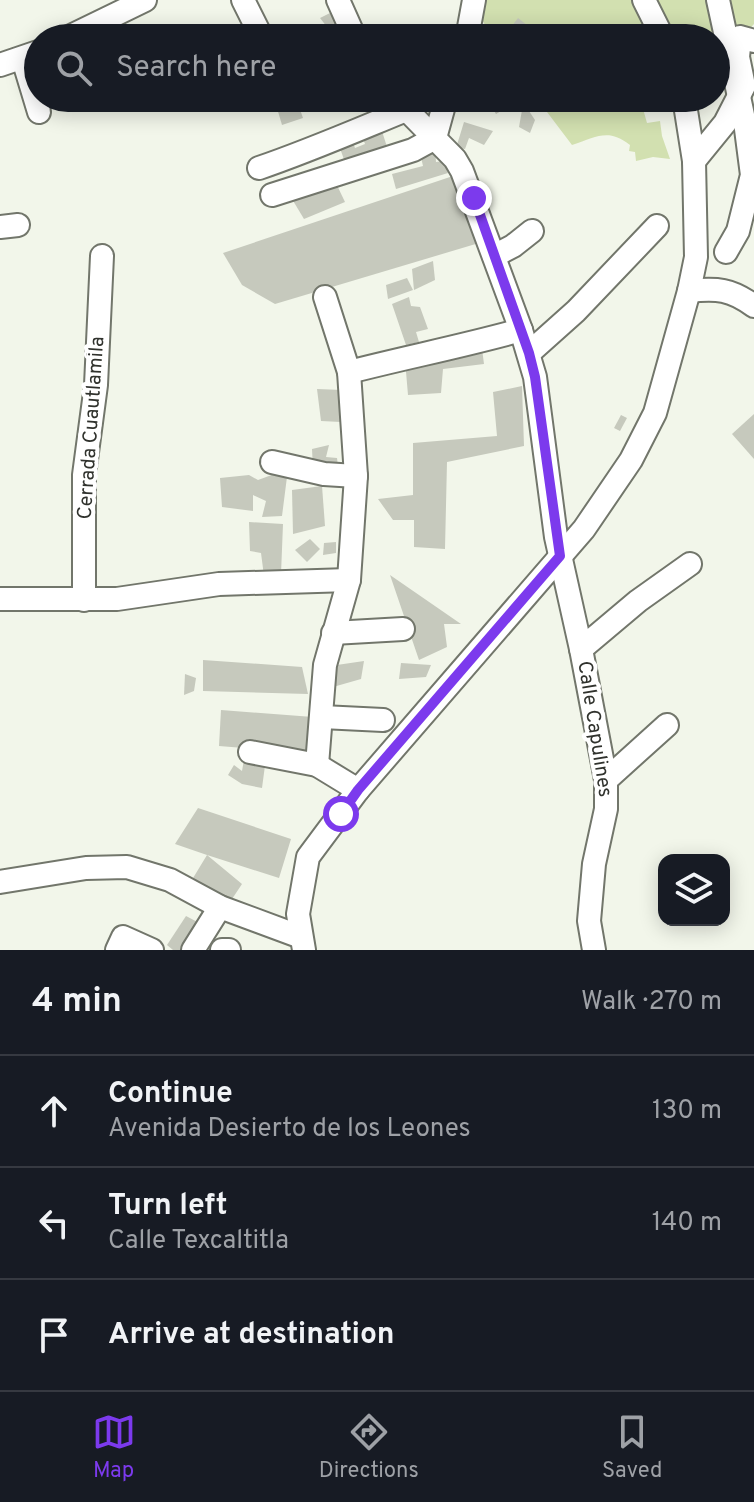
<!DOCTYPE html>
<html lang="en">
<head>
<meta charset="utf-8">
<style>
  :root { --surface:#171b24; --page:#20242c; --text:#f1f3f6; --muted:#9ea1a6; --line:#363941; --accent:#7c3aed }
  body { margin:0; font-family:Overpass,sans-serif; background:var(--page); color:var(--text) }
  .controls { position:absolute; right:24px; bottom:24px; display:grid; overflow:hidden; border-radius:16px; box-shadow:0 4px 20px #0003 }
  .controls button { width:72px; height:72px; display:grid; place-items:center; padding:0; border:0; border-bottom:2px solid var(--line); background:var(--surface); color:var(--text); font:40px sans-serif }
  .stop { position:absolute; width:24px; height:24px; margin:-18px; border:6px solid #7c3aed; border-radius:50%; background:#fff }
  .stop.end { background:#7c3aed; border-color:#fff; box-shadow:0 2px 8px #0008 }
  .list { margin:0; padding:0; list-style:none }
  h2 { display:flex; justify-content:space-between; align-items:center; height:104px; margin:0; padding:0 32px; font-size:34px }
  h2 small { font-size:26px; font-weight:400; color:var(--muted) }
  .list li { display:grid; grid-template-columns:52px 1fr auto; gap:24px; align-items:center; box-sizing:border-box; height:112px; padding:0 32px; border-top:2px solid var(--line) }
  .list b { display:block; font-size:30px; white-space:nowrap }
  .list p { margin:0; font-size:26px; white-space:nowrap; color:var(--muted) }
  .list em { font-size:26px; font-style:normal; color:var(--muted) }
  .icon { flex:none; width:44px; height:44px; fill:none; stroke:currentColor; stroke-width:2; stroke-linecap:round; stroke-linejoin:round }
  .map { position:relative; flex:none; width:754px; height:950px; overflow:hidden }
  .search { position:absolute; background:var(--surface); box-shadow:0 4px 20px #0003; left:24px; right:24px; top:24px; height:88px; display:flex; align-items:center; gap:20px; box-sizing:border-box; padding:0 28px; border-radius:44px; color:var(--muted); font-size:30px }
  .sheet { height:440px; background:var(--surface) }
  nav { display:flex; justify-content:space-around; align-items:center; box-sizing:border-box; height:112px; border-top:2px solid var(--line); background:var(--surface); font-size:22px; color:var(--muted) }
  nav a { display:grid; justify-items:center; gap:4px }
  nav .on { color:var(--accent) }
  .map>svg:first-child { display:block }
</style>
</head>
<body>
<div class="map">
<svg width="754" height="950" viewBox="0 0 754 950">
  <rect width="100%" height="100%" fill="#f2f6ea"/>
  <!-- green -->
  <g fill="#d2e0b0">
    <polygon points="471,0 754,0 754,24 744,35 716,43 716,38 535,38 537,29 524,38 502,38 489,32"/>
    <path d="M543,98h97l7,25 13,-2 2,15 8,23 -17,-2 -17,4 -1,-9 -6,-1 1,-6c-22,-17 -33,-8 -58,0l-25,-33h-6z"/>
  </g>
  <!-- building -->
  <g fill="#c6c9bd">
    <polygon points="330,13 338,26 335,28 339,32 324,38 318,33 327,27 320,18"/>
    <polygon points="518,18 532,29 524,38 515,38 508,31"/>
    <polygon points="306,27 312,38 289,38"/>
    <polygon points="545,27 556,38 537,38"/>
    <polygon points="274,98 296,98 303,118 282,125"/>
    <polygon points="457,98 470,98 465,108 455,106"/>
    <polygon points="486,98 511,98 508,100 513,104 496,114"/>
    <polygon points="527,108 535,120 530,133 519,127 522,110"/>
    <polygon points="464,122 493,131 484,145 469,138 465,149 456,148"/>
    <polygon points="380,125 388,150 346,165 337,140 350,134 355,148 365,144 360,130"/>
    <polygon points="435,148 436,162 444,161 448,173 396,189 392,174 423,166 420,153"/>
    <polygon points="456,175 479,243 275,304 242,285 223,253"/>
    <polygon points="334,179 345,202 304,219 289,194"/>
    <polygon points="433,261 435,280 414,290 412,269"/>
    <polygon points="407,278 413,290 388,299 386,285"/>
    <polygon points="409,297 411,306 420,307 428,329 416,332 419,342 406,345 392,304"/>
    <polygon points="482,349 484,364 443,369 441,393 408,395 405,360"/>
    <polygon points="522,386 524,446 447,462 445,549 414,547 414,520 393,520 378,499 413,495 413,443 497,436 493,392"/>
    <polygon points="317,389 342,390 341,422 321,421"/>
    <polygon points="754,414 754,459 732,434"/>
    <polygon points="621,415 627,418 620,431 614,428"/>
    <polygon points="329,445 326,457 337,458 338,466 313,469 312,449"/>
    <polygon points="288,469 282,516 262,517 266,501 253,495 253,511 222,507 220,478 249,475 258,480"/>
    <polygon points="322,486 325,526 293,534 292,490"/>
    <polygon points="249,522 283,524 281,574 264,576 261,553 250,551"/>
    <polygon points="310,539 320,549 307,562 295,550"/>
    <polygon points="336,542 336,553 323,555 324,543"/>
    <polygon points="390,575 461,624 444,624 447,647 419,660"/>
    <polygon points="203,660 302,667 308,694 203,691"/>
    <polygon points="364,661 361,679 333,687 330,666"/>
    <polygon points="401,663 431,665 426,677 399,679"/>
    <polygon points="185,674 196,678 194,691 184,695"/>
    <polygon points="221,710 313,717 306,753 219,746"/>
    <polygon points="245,754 266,758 262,788 242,784 228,775 234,765 242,771"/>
    <polygon points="198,808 291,839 279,878 207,855 242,884 228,905 187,888 207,855 175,844"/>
    <polygon points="186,916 207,927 193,950 173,950 167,945"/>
  </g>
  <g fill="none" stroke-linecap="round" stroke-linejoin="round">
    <defs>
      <g id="minor">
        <polyline points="243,0 262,38"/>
        <polyline points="338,0 355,38"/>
        <polyline points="644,0 663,38"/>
        <polyline points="718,0 746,129 752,175 738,231 726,252"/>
        <polyline points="67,38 145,0"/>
        <polyline points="467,38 474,0"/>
        <polyline points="23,59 39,112"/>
        <polyline points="0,65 38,52"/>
        <polyline points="395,98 455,159 462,171 521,330 535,377 556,537 581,649 606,780 606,809 594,864 589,921 594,950"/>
        <polyline points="694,161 725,123 744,86 738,57 740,37 754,41"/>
        <path d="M259,168c50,-17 98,-38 147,-58"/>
        <polyline points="272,195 413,150 435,138 446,98"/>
        <polyline points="0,227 18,225"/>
        <polyline points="494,256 513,246 532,231"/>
        <path d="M689,291c28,-3 42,-2 65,15"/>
        <polyline points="529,353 576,311 657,226"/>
        <path d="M349,372c58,-15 115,-26 172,-42"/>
        <polyline points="272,462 324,474 356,476"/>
        <polyline points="0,599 117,599 219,584 349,580"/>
        <polyline points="84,600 84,475 96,385 102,256"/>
        <polyline points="333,633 403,629"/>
        <polyline points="581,649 638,601 690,564"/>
        <polyline points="322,717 383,720"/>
        <polyline points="250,752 317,765 358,790"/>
        <polyline points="317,765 325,665 349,580 356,476 349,372 325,297"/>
        <polyline points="606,780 667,725"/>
        <polyline points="0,882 86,868 127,867 170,880 220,907 301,937"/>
        <polyline points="117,950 123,937 152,950"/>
        <polyline points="193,950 220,907"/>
        <polyline points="222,950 229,950"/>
        <polyline points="304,950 298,914 308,857 358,790 584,529 631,460 655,413 689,291 696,257 694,161 684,98"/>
      </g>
    </defs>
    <!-- minor casing -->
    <use href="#minor" stroke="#72766b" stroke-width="26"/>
    <!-- minor -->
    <use href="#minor" stroke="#fff" stroke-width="22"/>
  </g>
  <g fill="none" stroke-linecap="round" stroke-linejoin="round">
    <!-- route -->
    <polyline stroke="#7c3aed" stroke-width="10" points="341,814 358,790 560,556 535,377 529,353 474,198"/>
  </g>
  <g text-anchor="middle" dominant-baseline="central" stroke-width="8" stroke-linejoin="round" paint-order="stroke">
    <!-- street labels -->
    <g font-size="20" fill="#30322d" stroke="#fff">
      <text transform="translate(92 428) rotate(-86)">Cerrada Cuautlamila</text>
      <text transform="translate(594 729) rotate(81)">Calle Capulines</text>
    </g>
  </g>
</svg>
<div class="controls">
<button><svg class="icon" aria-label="layers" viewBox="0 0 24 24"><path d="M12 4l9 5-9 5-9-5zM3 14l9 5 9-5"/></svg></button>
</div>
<div class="stop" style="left:341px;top:814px"></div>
<div class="stop end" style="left:474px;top:198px"></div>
<div class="search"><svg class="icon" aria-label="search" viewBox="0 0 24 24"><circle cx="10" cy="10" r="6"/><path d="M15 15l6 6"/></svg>Search here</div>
</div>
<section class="sheet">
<h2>4 min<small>Walk · 270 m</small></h2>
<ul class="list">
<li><svg class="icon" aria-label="ahead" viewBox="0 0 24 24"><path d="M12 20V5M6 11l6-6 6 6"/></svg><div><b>Continue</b><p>Avenida Desierto de los Leones</p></div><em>130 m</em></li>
<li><svg class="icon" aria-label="left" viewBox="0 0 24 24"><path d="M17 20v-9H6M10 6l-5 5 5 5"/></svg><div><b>Turn left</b><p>Calle Texcaltitla</p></div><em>140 m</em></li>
<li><svg class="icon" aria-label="arrive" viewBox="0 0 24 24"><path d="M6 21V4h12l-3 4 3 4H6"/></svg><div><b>Arrive at destination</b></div></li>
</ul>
</section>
<nav>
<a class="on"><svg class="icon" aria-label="map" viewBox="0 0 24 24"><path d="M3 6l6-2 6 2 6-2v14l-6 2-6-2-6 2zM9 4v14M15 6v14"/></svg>Map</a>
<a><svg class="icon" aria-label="directions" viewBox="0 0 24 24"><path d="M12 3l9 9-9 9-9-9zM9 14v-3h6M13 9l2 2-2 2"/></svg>Directions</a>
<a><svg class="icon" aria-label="saved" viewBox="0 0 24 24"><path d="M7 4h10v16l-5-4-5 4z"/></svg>Saved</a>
</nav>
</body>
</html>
